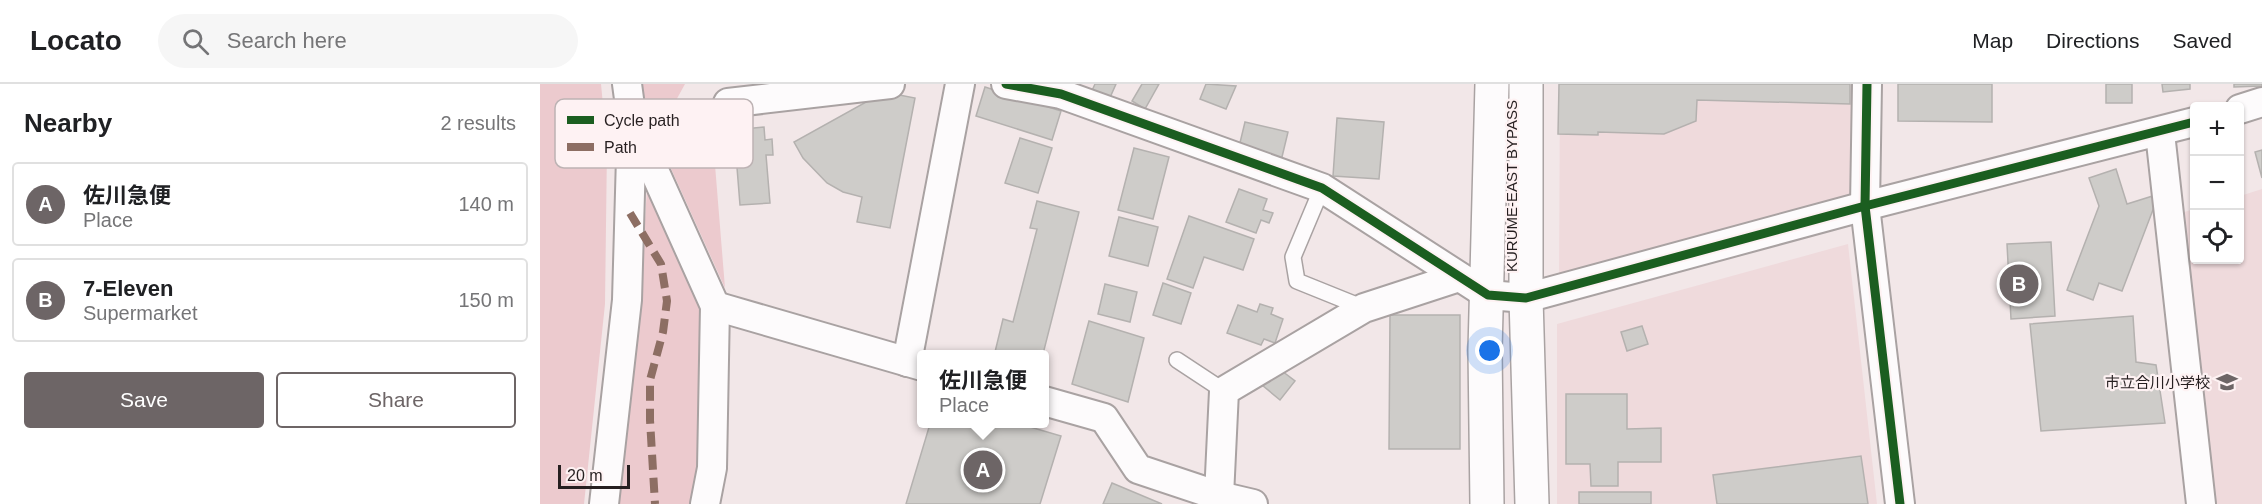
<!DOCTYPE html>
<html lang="en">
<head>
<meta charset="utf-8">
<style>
  :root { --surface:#fff; --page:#f6f6f6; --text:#202124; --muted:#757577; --line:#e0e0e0; --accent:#6d6566 }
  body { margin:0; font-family:Arial,"Noto Sans JP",sans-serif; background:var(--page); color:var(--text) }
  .controls { position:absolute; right:18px; top:18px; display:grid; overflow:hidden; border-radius:6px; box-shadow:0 2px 4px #0004 }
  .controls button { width:54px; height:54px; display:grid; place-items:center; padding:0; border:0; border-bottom:2px solid var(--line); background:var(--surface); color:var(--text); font:30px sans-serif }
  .scale { position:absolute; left:18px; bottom:15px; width:72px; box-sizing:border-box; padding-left:6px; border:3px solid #261f20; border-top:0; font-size:16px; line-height:21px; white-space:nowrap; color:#261f20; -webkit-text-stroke:4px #fef2f3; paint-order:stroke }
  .you { position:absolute; left:950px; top:267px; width:21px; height:21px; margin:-15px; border:4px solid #fff; border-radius:50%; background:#1a73e8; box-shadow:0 0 0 9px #1a73e833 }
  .badge { display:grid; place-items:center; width:39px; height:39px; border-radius:50%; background:var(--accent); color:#fff; font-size:20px; font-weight:700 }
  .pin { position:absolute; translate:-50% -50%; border:3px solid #fff; box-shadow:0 2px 6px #0006 }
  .popup { position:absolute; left:377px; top:266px; width:132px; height:78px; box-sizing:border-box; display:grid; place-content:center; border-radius:6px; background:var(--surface); filter:drop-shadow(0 2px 4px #0005); font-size:20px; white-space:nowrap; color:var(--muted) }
  .popup b { font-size:22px; color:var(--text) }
  .popup::after { content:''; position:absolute; left:50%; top:100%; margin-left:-12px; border:12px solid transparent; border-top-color:var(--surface) }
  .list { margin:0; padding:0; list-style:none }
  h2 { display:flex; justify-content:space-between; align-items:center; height:78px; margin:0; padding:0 24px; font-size:26px }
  h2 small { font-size:20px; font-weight:400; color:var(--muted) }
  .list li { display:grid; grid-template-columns:39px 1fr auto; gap:18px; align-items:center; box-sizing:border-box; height:84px; margin:0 12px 12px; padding:0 12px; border:2px solid var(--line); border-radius:6px }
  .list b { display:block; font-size:22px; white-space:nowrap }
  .list p { margin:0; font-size:20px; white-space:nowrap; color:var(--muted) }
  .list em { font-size:20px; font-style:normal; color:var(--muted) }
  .actions { display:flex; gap:12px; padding:18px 24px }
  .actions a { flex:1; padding:14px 0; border:2px solid var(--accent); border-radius:6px; text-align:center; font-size:21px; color:var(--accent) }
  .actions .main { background:var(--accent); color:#fff }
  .icon { flex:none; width:33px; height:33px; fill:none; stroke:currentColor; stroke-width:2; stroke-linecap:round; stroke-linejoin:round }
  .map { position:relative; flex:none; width:1722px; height:420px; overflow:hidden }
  header { display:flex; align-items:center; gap:36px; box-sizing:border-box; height:84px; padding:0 30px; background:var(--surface); border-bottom:2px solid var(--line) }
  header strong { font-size:28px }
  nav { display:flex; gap:33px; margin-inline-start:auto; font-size:21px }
  .search { width:420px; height:54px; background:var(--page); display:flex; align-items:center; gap:15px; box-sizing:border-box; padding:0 21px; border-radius:33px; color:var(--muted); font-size:22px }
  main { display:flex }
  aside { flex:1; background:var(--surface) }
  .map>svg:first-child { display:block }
</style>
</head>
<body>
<header>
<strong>Locato</strong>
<div class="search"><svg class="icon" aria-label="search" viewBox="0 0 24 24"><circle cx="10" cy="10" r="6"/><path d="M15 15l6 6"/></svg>Search here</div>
<nav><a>Map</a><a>Directions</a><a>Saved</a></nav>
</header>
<main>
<aside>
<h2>Nearby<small>2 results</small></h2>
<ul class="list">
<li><span class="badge">A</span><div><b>佐川急便</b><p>Place</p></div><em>140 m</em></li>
<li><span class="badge">B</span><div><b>7-Eleven</b><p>Supermarket</p></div><em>150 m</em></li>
</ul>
<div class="actions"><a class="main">Save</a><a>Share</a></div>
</aside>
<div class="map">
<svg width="1722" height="420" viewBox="0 0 1722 420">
  <rect width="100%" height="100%" fill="#f2e7e8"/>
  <!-- built -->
  <g fill="#efdadc">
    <polygon points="1020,0 1319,0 1316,118 1019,197"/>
    <polygon points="1722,105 1722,420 1663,420 1638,130 1654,125 1654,176 1700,176 1700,112"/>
    <polygon points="1308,160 1337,420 1017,420 1017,240"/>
  </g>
  <!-- green -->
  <g fill="#eccace">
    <polygon points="0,0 61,0 67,63 65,220 44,420 0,420"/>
    <polygon points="101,0 145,0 134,20 172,44 185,204 105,27"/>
    <polygon points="108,90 162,224 158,420 75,420 97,257"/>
  </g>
  <!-- building -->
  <g fill="#ceccc9" stroke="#b4b1af" stroke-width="1.5">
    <polygon points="555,0 576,0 568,18 550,11"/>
    <polygon points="602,0 619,0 605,25 592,17"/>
    <polygon points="666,0 696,2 686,25 660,15"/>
    <polygon points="1019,0 1310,0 1310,20 1157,16 1156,37 1124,50 1058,48 1058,51 1018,50"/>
    <polygon points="1358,0 1452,0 1452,38 1358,37"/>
    <rect x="1566" y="0" width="26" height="19"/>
    <polygon points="1622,0 1650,0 1650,5 1623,8"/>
    <polygon points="1694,0 1722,0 1722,2 1694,3"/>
    <polygon points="445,3 521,27 512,56 436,32"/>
    <polygon points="344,8 375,14 350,144 317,138 322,113 303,108 287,99 263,74 254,58"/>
    <polygon points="797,34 844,38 839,95 793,92"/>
    <polygon points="705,38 748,48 741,77 698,67"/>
    <polygon points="224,43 225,56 232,55 233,71 226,71 230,119 200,121 194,46"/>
    <polygon points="480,54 512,64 498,109 465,99"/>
    <polygon points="594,64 629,73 613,135 578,126"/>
    <polygon points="1722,66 1722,94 1715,68"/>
    <polygon points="1576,85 1587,120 1619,110 1582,207 1559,199 1553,216 1527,206 1559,122 1549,94"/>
    <polygon points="699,105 727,115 723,126 733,129 729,139 721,136 716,149 686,138"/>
    <polygon points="497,117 539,128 503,270 464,270 455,268 463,235 473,238 497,145 490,144"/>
    <polygon points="649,132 714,155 703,186 664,173 653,204 627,195"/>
    <polygon points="579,133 618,143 608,182 569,172"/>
    <polygon points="1511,158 1515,232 1471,235 1467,160"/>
    <polygon points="623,199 651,209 641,240 613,231"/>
    <polygon points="565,200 597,208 590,238 558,230"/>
    <polygon points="720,220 733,224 731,230 743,235 735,259 724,255 721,261 687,249 698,221 717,228"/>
    <polygon points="850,231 920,231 920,365 849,365"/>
    <polygon points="1593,232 1596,278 1616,281 1625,339 1501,347 1490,240"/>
    <polygon points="549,237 604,254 588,318 532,300"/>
    <polygon points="1102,242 1108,260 1087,267 1081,248"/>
    <polygon points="742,287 755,297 740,316 722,301"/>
    <polygon points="1026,310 1087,310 1087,345 1121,344 1121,378 1078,378 1078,402 1051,402 1050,380 1026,380"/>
    <polygon points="390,340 480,340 521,352 500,420 366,420"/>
    <polygon points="1321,372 1328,420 1177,420 1173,391"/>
    <polygon points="572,399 622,420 563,420"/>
    <rect x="1039" y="408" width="72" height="12"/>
  </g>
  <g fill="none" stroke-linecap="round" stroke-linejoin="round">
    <defs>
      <g id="lane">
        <polyline points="782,104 753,173 757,197 824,224"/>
        <polyline points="637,276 684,307"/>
      </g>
      <g id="street">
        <polyline points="466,0 521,10 782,104 948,211 986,214 1325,122 1654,38"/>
        <polyline points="1327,0 1325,122 1360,420"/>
        <polyline points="188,19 350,0"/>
        <polyline points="1700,25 1722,18"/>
        <polyline points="95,44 175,222 172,384 165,420"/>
        <polyline points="1620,49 1661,420"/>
        <polyline points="175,222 382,282"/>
        <polyline points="367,278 420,0"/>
        <polyline points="504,317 564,334 598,385 679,412 713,420"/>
        <polyline points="679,412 684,307 824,224 919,193"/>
        <polyline points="64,420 87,216 92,37 87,0"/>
      </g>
      <g id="highway">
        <polyline points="986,0 986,214 992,420"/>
        <polyline points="947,420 945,266 952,0"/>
      </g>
    </defs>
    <!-- lane casing -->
    <use href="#lane" stroke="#a9a2a2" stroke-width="18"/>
    <!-- street casing -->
    <use href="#street" stroke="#a9a2a2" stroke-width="32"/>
    <!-- highway casing -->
    <use href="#highway" stroke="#a9a2a2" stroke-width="36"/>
    <!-- lane -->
    <use href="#lane" stroke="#fdfbfc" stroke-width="15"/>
    <!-- street -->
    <use href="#street" stroke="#fdfbfc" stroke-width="28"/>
    <!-- highway -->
    <use href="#highway" stroke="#fdfbfc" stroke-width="33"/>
    <!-- quiet -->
    <polyline stroke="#8d6e63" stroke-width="8" stroke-dasharray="15 8" stroke-linecap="butt" points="90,129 121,180 127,217 123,248 110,296 110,336 115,420"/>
    <defs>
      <g id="cycleway">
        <polyline points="466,0 521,10 782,104 948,211 986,214 1325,122 1654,38"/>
        <polyline points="1327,0 1325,122 1360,420"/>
      </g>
    </defs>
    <!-- cycleway casing -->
    <use href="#cycleway" stroke="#fef2f3" stroke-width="13"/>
    <!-- cycleway -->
    <use href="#cycleway" stroke="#1b5e20" stroke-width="9"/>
  </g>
  <!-- icons -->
  <defs>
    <symbol id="school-bare" viewBox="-9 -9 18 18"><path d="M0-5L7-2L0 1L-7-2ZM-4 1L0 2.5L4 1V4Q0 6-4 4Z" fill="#6d6566" stroke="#fef2f3" stroke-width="2.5" paint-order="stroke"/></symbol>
  </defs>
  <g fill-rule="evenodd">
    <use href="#school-bare" x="1672" y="283" width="30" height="30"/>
  </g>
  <g text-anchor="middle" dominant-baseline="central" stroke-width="4.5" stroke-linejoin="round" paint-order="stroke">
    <!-- street labels -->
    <g font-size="15" fill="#261f20" stroke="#fef2f3">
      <text transform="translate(971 102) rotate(-90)">KURUME-EAST BYPASS</text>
    </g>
    <!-- poi labels -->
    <g font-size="15" fill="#261f20" stroke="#fef2f3" text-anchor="end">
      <text x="1670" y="298">市立合川小学校</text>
    </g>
  </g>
  <!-- legend -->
  <rect x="15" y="15" width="198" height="69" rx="9" fill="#fef2f3" stroke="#bdb3b4" stroke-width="1.5"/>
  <rect x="27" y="32" width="27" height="8" fill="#1b5e20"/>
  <rect x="27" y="59" width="27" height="8" fill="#8d6e63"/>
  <g font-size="16" fill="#261f20">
    <text x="64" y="42">Cycle path</text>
    <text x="64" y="69">Path</text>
  </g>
</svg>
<div class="controls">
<button>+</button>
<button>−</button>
<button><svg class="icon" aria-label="locate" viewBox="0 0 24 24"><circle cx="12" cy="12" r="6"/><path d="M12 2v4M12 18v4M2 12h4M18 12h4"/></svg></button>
</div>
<div class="scale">20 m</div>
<div class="you"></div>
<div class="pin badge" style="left:443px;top:386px">A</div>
<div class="popup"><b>佐川急便</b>Place</div>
<div class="pin badge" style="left:1479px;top:200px">B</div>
</div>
</main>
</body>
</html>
